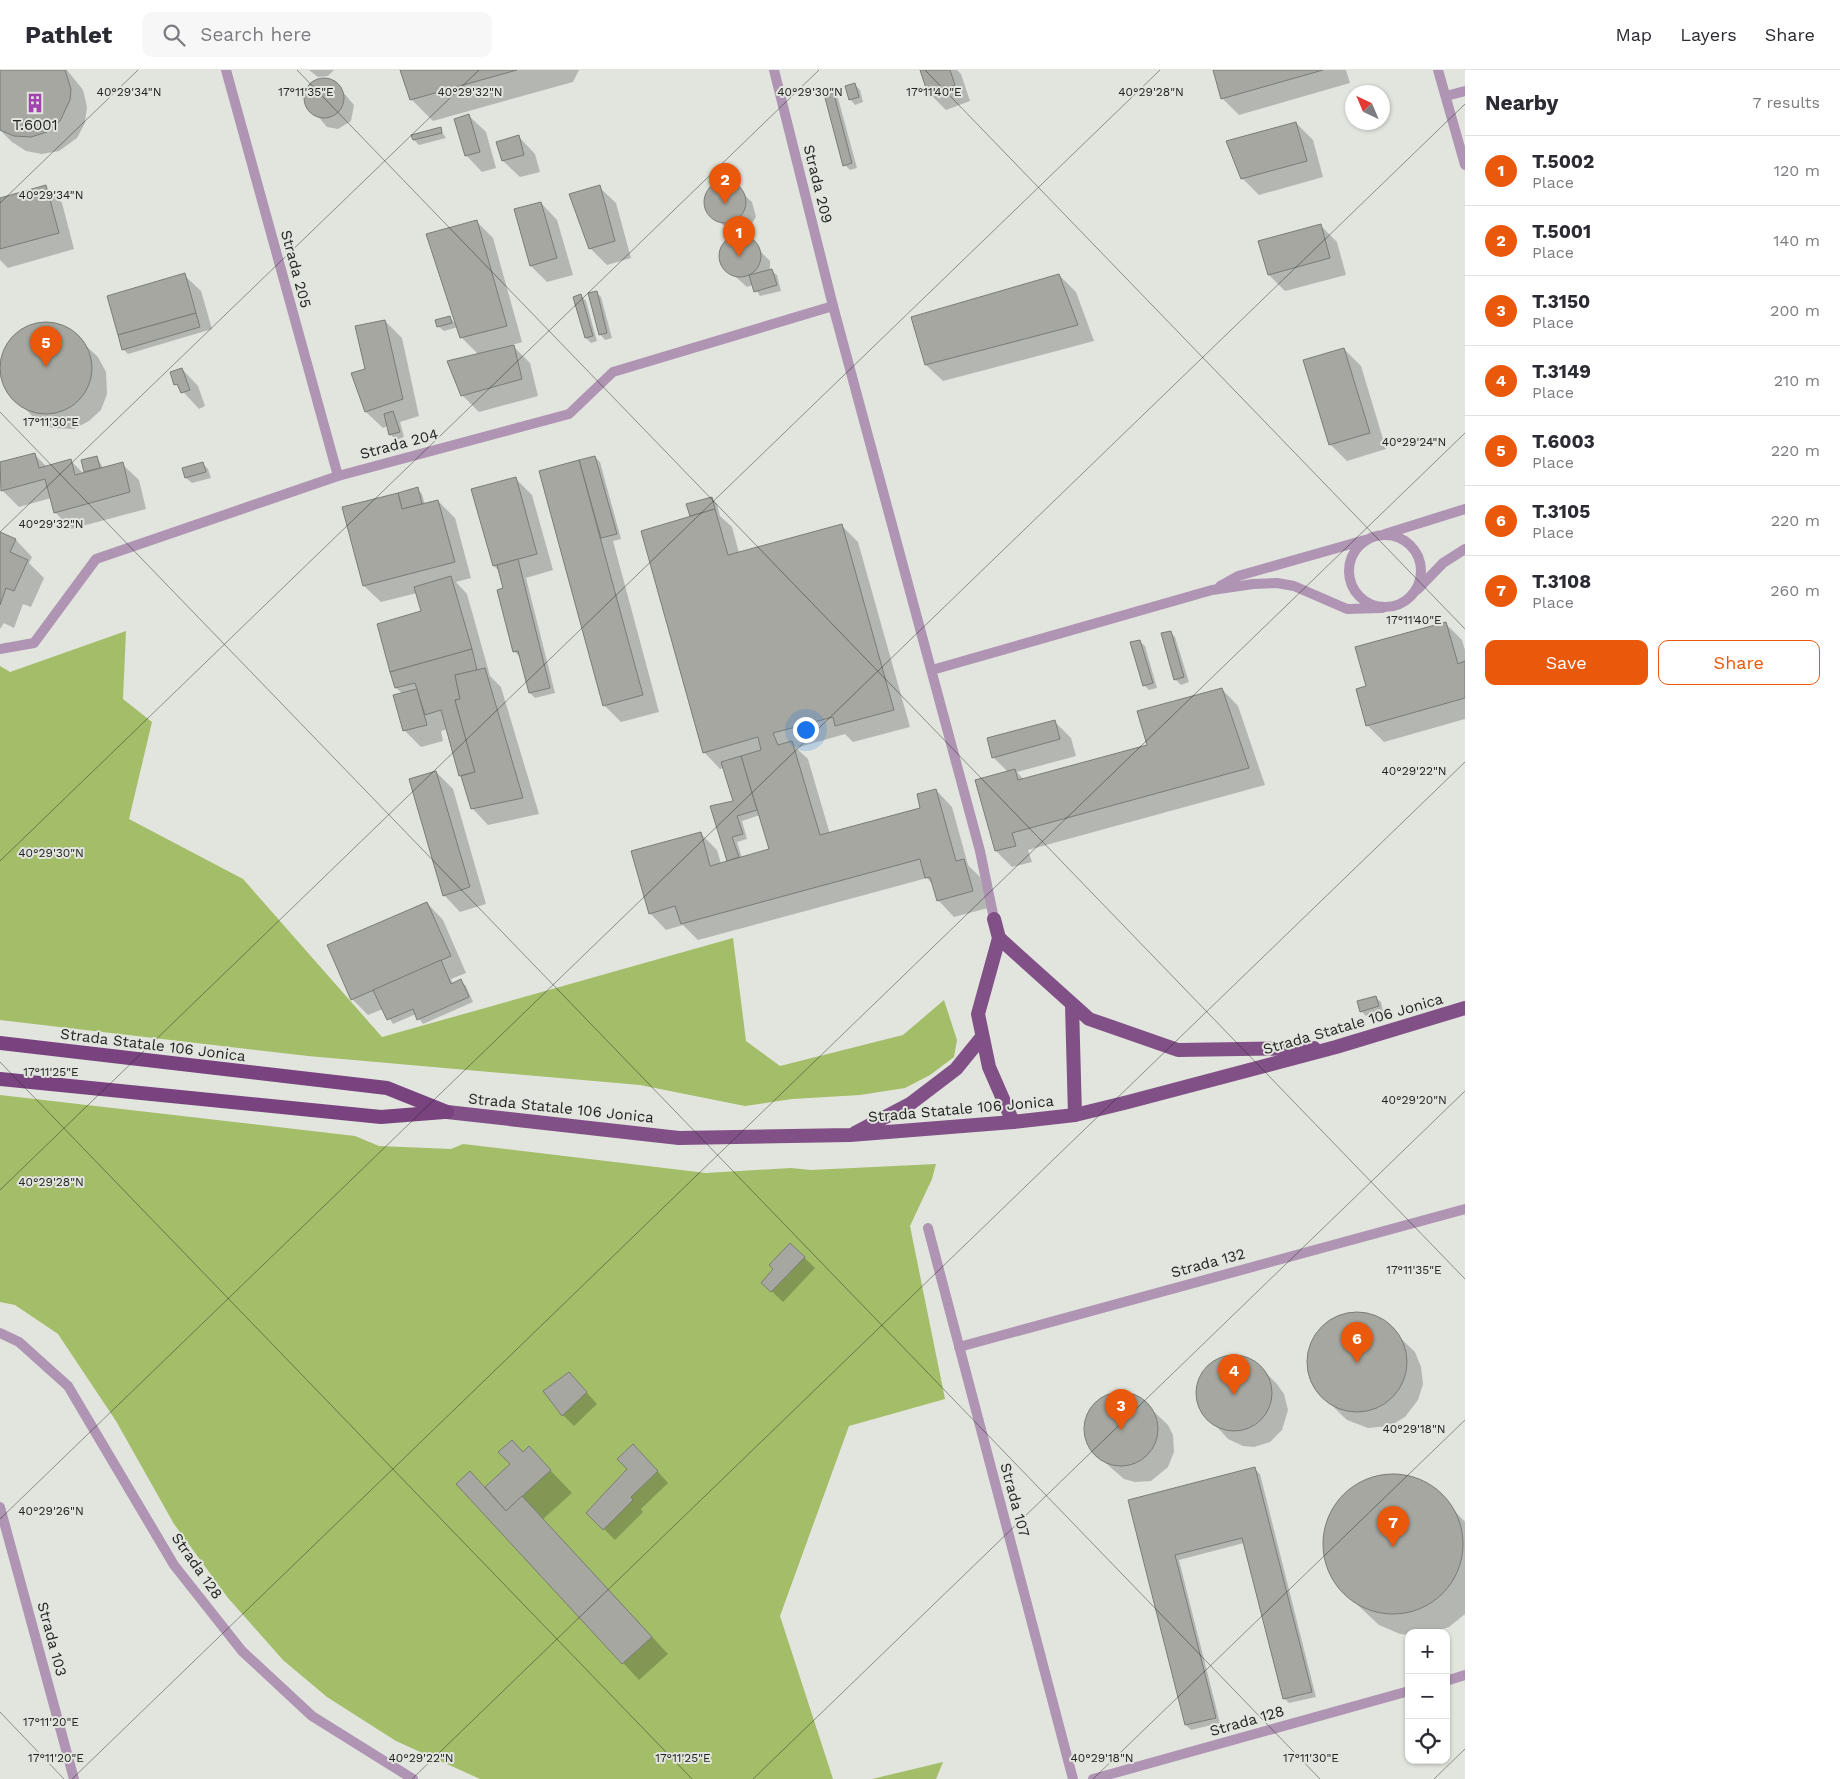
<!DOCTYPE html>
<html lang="en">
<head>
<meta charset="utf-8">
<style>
  :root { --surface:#fff; --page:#f7f7f7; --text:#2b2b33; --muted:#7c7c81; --line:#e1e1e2; --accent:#ea580c }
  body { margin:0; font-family:"Work Sans",sans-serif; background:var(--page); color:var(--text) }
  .controls { position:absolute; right:15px; bottom:15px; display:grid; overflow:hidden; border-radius:10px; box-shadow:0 1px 4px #0004 }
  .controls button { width:45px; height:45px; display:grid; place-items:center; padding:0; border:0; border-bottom:1px solid var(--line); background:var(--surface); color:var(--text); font:25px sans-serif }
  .compass { position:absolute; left:1345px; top:15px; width:45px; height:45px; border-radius:50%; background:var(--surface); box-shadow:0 1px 4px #0004; rotate:316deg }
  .you { position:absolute; left:805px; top:659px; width:18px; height:18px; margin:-12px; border:4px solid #fff; border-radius:50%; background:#1a73e8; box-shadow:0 0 0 8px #1a73e833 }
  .badge { display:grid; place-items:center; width:32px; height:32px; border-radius:50%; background:var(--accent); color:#fff; font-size:16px; font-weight:700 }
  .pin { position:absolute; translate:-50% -41px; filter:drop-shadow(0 1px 2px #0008) }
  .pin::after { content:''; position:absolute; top:26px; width:18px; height:15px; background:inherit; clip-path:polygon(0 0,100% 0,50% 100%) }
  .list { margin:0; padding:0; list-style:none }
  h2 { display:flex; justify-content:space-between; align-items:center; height:65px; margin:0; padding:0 20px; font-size:21px }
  h2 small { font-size:16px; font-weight:400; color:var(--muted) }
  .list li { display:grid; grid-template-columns:32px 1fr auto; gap:15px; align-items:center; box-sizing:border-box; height:70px; padding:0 20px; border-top:1px solid var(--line) }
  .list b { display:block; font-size:19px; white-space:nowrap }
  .list p { margin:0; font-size:16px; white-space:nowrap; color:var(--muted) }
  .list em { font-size:16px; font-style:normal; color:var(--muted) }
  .actions { display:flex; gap:10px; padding:15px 20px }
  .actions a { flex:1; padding:11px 0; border:1px solid var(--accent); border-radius:10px; text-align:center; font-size:18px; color:var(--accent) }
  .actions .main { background:var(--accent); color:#fff }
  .icon { flex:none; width:28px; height:28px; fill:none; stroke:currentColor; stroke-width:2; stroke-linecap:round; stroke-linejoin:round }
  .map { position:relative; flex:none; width:1465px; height:1709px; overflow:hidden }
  header { display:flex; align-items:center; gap:30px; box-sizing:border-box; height:70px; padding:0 25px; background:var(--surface); border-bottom:1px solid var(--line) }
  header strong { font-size:24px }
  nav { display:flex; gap:28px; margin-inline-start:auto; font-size:18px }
  .search { width:350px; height:45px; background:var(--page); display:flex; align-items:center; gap:12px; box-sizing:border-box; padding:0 18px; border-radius:10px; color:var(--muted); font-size:19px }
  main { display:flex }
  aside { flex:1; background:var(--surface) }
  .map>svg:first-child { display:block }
</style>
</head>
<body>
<header>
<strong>Pathlet</strong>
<div class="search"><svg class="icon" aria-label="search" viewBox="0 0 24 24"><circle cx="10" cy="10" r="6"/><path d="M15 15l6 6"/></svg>Search here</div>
<nav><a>Map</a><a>Layers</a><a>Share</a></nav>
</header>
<main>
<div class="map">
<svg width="1465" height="1709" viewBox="0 0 1465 1709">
  <rect width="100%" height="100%" fill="#e2e5de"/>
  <!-- green -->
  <g fill="#a3bd68">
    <polygon points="126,561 123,629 152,652 129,749 243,809 382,967 733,868 746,971 780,996 903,965 944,930 957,970 954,987 930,1005 905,1018 860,1025 792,1029 745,1036 640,1015 308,986 0,950 0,596 10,602"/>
    <polygon points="0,1025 355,1066 379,1076 451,1079 463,1074 706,1103 791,1098 811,1100 936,1094 932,1109 910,1156 945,1329 849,1356 780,1546 833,1709 480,1709 396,1671 327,1627 283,1590 228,1528 174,1454 116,1351 58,1264 15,1235 0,1232"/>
    <polygon points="943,1692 936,1709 872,1709"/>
  </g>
  <!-- shadow -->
  <g fill="#0003" fill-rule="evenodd">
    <polygon points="0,0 67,0 83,20 87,37 85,53 77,68 59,81 42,84 26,81 12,72 0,60"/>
    <polygon points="309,0 334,0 328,6 318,7"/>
    <polygon points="401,0 579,0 573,12 433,51 411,29"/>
    <polygon points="922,0 957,0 961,4 970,31 946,40 929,23"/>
    <polygon points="1214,0 1346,0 1350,13 1239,45 1222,28"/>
    <polygon points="321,10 336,14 354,35 351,51 338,59 327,57 306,32 306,27 310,17"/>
    <polygon points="855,15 860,20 863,32 855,35 850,29"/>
    <polygon points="833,23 838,28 857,98 850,100 845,95"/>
    <polygon points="469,46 486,62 496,98 482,102 466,85"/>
    <polygon points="1296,53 1313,70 1323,107 1259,125 1242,108"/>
    <polygon points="440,59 446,68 419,75 414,70 413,66"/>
    <polygon points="519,67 535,84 540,102 520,107 503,91 498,73"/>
    <polygon points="732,114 752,132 756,147 747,161 732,163 708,142 707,126 716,115"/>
    <polygon points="45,117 62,133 74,179 8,198 0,190 0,130"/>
    <polygon points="599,117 616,133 631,188 607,195 590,178"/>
    <polygon points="541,133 557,150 573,205 547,212 531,196"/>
    <polygon points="476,151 493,168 522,272 512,275 530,293 538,326 479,342 462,325 479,285 461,267 458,257 444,261 438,256 449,247 457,255"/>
    <polygon points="1321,156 1337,172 1346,205 1285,221 1269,205"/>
    <polygon points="731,168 747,168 770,191 770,200 777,205 781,221 760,226 753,215 747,217 722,195 721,179"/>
    <polygon points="184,205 201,221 212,259 128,284 123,279"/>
    <polygon points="1059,205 1076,222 1094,271 943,311 926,295"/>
    <polygon points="596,222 601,227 612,268 605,270 600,264"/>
    <polygon points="581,226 586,231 597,271 591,273 586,268"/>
    <polygon points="385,251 402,268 419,346 400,352 404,367 396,370 391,365 388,356 383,358 366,342 352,303 366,300"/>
    <polygon points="41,253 52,254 68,259 98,287 106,302 107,324 101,340 89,351 74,359 52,358 37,351 8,321 3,305 3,288 10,273 26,258"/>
    <polygon points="1344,279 1361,296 1386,379 1347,391 1330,374"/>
    <polygon points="182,299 198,316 205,336 199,339 176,314"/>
    <polygon points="34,384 47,397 70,390 84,404 87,403 83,391 97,387 103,398 122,394 139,410 146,439 71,459 55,442 51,428 19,437 2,420 0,393"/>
    <polygon points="595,387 600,392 621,469 613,471 659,642 621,652 604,635 541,402"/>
    <polygon points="203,394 208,399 211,408 192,413 186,408 184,399"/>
    <polygon points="515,408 532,425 553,500 526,508 555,623 535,628 530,623 520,587 515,582 499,521 505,519 500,502 494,496"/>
    <polygon points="417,419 422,424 425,435 438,431 455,448 471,508 456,512 467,524 490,606 501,617 539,744 488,755 472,738 448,659 441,661 443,671 421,677 404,660 403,624 396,618 378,554 422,542 417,523 381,532 364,516"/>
    <path d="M711,428l6,6 3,12 12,11 7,26 102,-28 17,17 52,185 -57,15 -8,-8 -49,14 12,11 22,75 92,-25 14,-19 16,17 16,58 12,12 8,31 -34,9 -16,-17 -5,-15 -6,-7 -229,62 -15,-15 -17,5 -16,-17 50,-80 17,17 4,14 8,-3 5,-60 -10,-33 -4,1 -16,-17 -13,-236zM760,745l10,35 -28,8 -5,-16 10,-3 -5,-18z"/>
    <polygon points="0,463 16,470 32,487 29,493 44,508 31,537 23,534 14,558 4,553 0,559"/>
    <polygon points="1445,553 1462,570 1465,580 1465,649 1384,672 1367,655 1368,617"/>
    <polygon points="1170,562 1175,567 1189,612 1181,615 1176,610 1162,564"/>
    <polygon points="1139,571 1145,576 1157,618 1149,620 1144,615"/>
    <polygon points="1222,619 1238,636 1265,715 1028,780 1032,792 1012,797 996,781 1008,702 993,687 1054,651 1071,668 1076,686 1017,702 1024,710 1148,676"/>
    <polygon points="436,702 453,719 486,834 460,842 444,825"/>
    <polygon points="427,833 443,850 466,903 451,909 453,914 461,911 466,916 473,932 423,954 416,944 393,954 383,939 368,945 352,929"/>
    <polygon points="1375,927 1381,932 1383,941 1366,946 1361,941"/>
    <polygon points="790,1174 815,1198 783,1232 763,1213 775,1200"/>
    <polygon points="1365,1244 1381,1249 1397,1265 1415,1282 1421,1297 1423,1314 1418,1330 1405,1347 1390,1356 1368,1358 1347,1350 1317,1321 1308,1301 1308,1285 1313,1269 1328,1252 1343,1245"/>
    <polygon points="1234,1286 1245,1288 1260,1297 1277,1314 1284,1324 1288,1340 1282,1360 1270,1372 1254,1377 1243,1376 1228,1369 1200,1338 1197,1327 1200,1311 1204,1301 1218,1290"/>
    <polygon points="580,1315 597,1334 574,1356 563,1345"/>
    <polygon points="1117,1323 1138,1327 1168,1355 1173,1365 1174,1382 1168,1397 1151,1411 1135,1412 1124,1409 1093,1382 1088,1373 1085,1356 1090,1340 1101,1329"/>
    <polygon points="529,1378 572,1423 543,1449 668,1584 639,1610 458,1415 485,1418"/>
    <polygon points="644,1386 668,1413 641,1439 643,1442 615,1470 588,1443"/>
    <polygon points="1254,1398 1260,1404 1316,1627 1289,1633 1284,1628 1244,1473 1179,1490 1220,1653 1191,1660 1186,1655 1129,1431"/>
    <polygon points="1387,1406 1415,1409 1435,1420 1465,1452 1465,1544 1449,1557 1430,1563 1409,1563 1409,1565 1400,1564 1379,1555 1348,1526 1331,1503 1324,1482 1326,1459 1329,1448 1341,1429 1360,1414"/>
  </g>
  <!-- building -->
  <g fill="#a5a7a0" stroke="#7a7d76">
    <polygon points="0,0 65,0 71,19 70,30 60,51 47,62 31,67 14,66 0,60"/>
    <polygon points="400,0 517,0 410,30"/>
    <polygon points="920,0 950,0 955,15 928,24"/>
    <polygon points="1213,0 1323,0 1221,29"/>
    <circle cx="324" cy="28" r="20"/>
    <polygon points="855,13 859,27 849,30 845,16"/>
    <polygon points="833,21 852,93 843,96 824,24"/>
    <polygon points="469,44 480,82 465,86 454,49"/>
    <polygon points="1296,52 1307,91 1241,109 1226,71"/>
    <polygon points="441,57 442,63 413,70 411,65"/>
    <polygon points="519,65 524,85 502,91 496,72"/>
    <circle cx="725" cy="132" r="21"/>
    <polygon points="46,115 59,163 0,179 0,128"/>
    <polygon points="600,115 615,171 589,179 569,124"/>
    <polygon points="541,132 557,188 530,196 514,139"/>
    <polygon points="477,150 507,256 460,268 426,164"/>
    <polygon points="1321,154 1330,188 1268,205 1258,171"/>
    <circle cx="740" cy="186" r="21"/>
    <polygon points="772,199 777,215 754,222 749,205"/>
    <polygon points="185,203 196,243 118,265 107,226"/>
    <polygon points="1059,204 1078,255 925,295 911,247"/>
    <polygon points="597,221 607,263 599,265 588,223"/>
    <polygon points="581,224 593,266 585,268 573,227"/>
    <polygon points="196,243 200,257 122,280 118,265"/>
    <polygon points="450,246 452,253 437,257 435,250"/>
    <polygon points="385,250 403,329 365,342 351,303 365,299 355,256"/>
    <circle cx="46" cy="298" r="46"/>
    <polygon points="514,275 522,309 461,326 447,291"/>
    <polygon points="1344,278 1370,363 1329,375 1303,290"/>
    <polygon points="182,298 190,320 181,323 177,314 174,315 170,302"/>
    <polygon points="393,341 400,362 389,365 384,344"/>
    <polygon points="35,383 39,398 71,389 75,405 123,392 130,422 54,443 45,409 1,421 0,392"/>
    <polygon points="97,386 100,398 84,402 81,390"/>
    <polygon points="595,386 617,464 601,468 579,390"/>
    <polygon points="579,390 643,625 603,636 539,401"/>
    <polygon points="203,392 206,402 185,408 182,398"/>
    <polygon points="516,407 537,484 493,496 471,419"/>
    <polygon points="418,417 422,434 402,439 398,423"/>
    <polygon points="398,423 402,439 438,430 455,492 363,516 342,437"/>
    <polygon points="712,427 715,439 690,446 686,434"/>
    <polygon points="715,439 728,485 842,454 894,640 835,656 833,647 773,663 778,675 792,671 820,765 920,738 917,724 936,719 956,791 964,789 973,821 937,831 930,807 925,808 920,789 681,854 675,836 649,844 631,781 701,762 710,796 769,779 741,686 761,680 758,667 703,683 641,461"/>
    <polygon points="0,462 16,469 10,482 28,490 14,521 6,518 0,535"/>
    <polygon points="518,489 550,618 529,623 518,581 513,582 497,520 503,518 497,495"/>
    <polygon points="451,506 472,579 390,602 377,554 421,541 414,517"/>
    <polygon points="1446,552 1458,594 1465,591 1465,628 1366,656 1356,619 1366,616 1355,577"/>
    <polygon points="1171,561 1184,607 1174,610 1161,563"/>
    <polygon points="1140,570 1153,613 1143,616 1130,572"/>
    <polygon points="472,579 477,600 455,605 460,629 455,630 475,702 459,706 441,640 425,645 415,613 395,618 390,602"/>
    <polygon points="485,598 523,728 471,739 461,706 475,702 455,630 460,629 455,605"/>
    <polygon points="1222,618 1249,698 1012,763 1016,776 995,781 975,710 1015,699 1018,710 1147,675 1137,641"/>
    <polygon points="417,619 427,655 403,661 393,625"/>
    <polygon points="1055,650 1060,669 992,688 987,668"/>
    <polygon points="741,686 757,740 737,746 743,764 732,767 739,787 727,791 710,736 733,731 721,692"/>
    <polygon points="436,701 470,817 443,826 409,709"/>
    <polygon points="427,832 451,886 351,930 327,875"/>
    <polygon points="441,890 451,914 461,909 469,927 417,950 413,939 387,950 373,920"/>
    <polygon points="1376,926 1379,936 1360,942 1357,931"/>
    <polygon points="790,1173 805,1187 771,1222 761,1213 773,1199 769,1195"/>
    <circle cx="1357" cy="1292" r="50"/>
    <circle cx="1234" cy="1323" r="38"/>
    <polygon points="569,1302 587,1322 562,1346 543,1321"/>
    <circle cx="1121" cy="1359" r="37"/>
    <polygon points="512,1370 523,1382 529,1376 551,1400 506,1441 485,1417 510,1394 498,1382"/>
    <polygon points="633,1374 658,1401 631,1427 633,1430 603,1460 586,1443 627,1399 617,1389"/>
    <polygon points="1255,1397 1312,1622 1283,1629 1242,1468 1175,1485 1216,1648 1185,1655 1128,1430"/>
    <polygon points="470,1401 506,1441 522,1426 652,1567 622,1594 456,1414"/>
    <circle cx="1393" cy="1474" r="70"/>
  </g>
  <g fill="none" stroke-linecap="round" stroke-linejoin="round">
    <!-- service -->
    <g stroke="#af94b3" stroke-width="10">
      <polyline points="226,0 338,406"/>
      <polyline points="774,0 833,236 980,781 994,849"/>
      <polyline points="1438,0 1465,95"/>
      <polyline points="1446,26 1465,21"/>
      <polyline points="1385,464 1465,439"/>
      <circle cx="1385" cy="501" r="36"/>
      <polyline points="1220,516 1238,506 1365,470"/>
      <polyline points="1418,519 1443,493 1465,479"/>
      <polyline points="0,579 34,573 96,489 338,406 569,344 613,302 833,236"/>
      <polyline points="932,600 1212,520 1253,514 1277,513 1294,516 1347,539 1382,538"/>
      <polyline points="928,1158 1073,1709"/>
      <polyline points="0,1263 19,1272 68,1316 174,1495 242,1581 312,1646 413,1709"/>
      <polyline points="959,1277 1465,1139"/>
      <polyline points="0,1437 74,1709"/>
      <polyline points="1446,1611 1465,1605"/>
      <polyline points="1093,1709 1409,1621"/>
    </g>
    <!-- primary -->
    <g stroke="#815087" stroke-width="14">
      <polyline points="994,849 999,868 978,944 989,997 1013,1052"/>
      <polyline points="999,868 1089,949 1178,980 1314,978"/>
      <polyline points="1072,935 1075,1045"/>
      <polyline points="447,1042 679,1068 850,1065 1013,1052 1075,1045 1128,1032 1336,977 1465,938"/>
      <polyline points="855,1063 910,1034 956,999 982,967"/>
    </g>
    <!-- trunk -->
    <g stroke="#78437f" stroke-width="14">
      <polyline points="0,973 387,1018 447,1042"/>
      <polyline points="0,1009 381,1047 444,1042"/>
    </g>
  </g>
  <!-- ticks -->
  <path fill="none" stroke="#222320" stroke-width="1" stroke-opacity="0.45" d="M297,0l1168,1209M925,0l540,559M0,133l138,-133M0,342l1320,1367M0,462l479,-462M0,791l819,-791M0,992l692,717M0,1120l1160,-1120M0,1449l1465,-1415M0,1642l64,67M72,1709l1393,-1346M412,1709l1053,-1017M753,1709l712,-688M1093,1709l372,-359M1434,1709l31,-30"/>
  <!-- icons -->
  <defs>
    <symbol id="building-bare" viewBox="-9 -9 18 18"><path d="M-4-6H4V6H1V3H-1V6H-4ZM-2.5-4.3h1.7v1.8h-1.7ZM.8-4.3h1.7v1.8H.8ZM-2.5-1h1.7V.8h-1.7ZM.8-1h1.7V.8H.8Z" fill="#a144ae" stroke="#e2e5de" stroke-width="2.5" paint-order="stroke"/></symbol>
  </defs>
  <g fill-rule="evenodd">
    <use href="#building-bare" x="21" y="19" width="28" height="28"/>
  </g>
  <g text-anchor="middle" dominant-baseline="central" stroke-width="4" stroke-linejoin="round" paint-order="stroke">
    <!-- poi labels -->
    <g font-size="15" fill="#222320" stroke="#e2e5de">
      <text x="35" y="55">T.6001</text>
    </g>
    <!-- street labels -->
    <g font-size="15" fill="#222320" stroke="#e2e5de">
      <text transform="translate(818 114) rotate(76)">Strada 209</text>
      <text transform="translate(296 199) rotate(75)">Strada 205</text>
      <text transform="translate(399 374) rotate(-15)">Strada 204</text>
      <text transform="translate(1353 954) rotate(-16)">Strada Statale 106 Jonica</text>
      <text transform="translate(153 975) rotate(7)">Strada Statale 106 Jonica</text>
      <text transform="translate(561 1038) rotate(6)">Strada Statale 106 Jonica</text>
      <text transform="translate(961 1039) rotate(-5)">Strada Statale 106 Jonica</text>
      <text transform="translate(1208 1193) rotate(-15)">Strada 132</text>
      <text transform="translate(1015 1430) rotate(75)">Strada 107</text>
      <text transform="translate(197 1496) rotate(55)">Strada 128</text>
      <text transform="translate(52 1569) rotate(75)">Strada 103</text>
      <text transform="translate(1247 1651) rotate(-16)">Strada 128</text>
    </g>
  </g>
  <g font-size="12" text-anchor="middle" fill="#222320" stroke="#e2e5de" stroke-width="4" stroke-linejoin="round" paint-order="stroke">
    <text x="129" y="26">40°29'34"N</text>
    <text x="470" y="26">40°29'32"N</text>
    <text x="810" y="26">40°29'30"N</text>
    <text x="1151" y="26">40°29'28"N</text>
    <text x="306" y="26">17°11'35"E</text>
    <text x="934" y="26">17°11'40"E</text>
    <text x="51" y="129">40°29'34"N</text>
    <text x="51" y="356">17°11'30"E</text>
    <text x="1414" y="376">40°29'24"N</text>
    <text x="51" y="458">40°29'32"N</text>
    <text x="1414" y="554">17°11'40"E</text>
    <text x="1414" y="705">40°29'22"N</text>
    <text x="51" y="787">40°29'30"N</text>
    <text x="51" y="1006">17°11'25"E</text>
    <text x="1414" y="1034">40°29'20"N</text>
    <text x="51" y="1116">40°29'28"N</text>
    <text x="1414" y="1204">17°11'35"E</text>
    <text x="1414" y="1363">40°29'18"N</text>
    <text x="51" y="1445">40°29'26"N</text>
    <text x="51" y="1656">17°11'20"E</text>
    <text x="56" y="1692">17°11'20"E</text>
    <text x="683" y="1692">17°11'25"E</text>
    <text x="1311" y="1692">17°11'30"E</text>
    <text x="421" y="1692">40°29'22"N</text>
    <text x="1102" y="1692">40°29'18"N</text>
  </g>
</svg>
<div class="controls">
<button>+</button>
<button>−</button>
<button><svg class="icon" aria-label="locate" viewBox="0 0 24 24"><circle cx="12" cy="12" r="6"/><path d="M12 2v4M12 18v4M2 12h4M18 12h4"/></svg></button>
</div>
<svg class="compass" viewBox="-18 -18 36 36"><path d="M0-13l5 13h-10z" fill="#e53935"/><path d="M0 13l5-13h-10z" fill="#7c7c81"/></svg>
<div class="you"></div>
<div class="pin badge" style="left:739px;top:187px">1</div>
<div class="pin badge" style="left:725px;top:134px">2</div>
<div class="pin badge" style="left:1121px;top:1360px">3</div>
<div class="pin badge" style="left:1234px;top:1325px">4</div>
<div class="pin badge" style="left:46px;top:297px">5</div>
<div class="pin badge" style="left:1357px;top:1293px">6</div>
<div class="pin badge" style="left:1393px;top:1477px">7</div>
</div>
<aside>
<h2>Nearby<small>7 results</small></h2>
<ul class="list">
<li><span class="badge">1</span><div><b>T.5002</b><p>Place</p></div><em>120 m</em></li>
<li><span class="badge">2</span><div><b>T.5001</b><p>Place</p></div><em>140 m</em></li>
<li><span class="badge">3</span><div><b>T.3150</b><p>Place</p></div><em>200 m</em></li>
<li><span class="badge">4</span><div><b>T.3149</b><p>Place</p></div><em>210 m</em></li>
<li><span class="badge">5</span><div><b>T.6003</b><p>Place</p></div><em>220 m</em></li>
<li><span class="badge">6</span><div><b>T.3105</b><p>Place</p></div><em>220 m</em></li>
<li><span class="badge">7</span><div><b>T.3108</b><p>Place</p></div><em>260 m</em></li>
</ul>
<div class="actions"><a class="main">Save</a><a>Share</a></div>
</aside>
</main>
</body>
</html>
